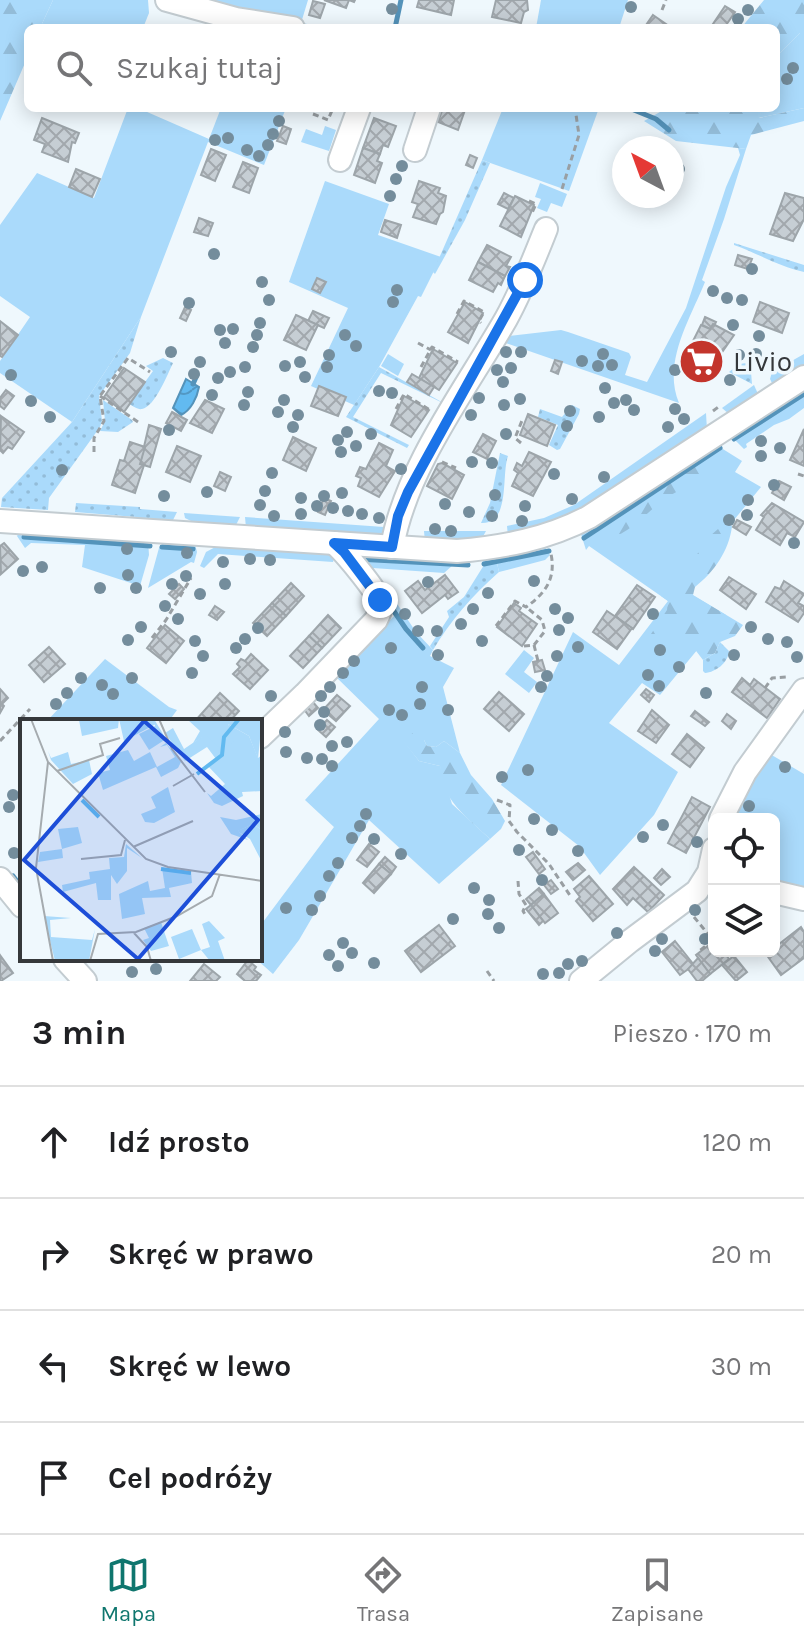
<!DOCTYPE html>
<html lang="pl">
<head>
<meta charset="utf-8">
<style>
  :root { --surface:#fff; --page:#f2f2f2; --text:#202124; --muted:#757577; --line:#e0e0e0; --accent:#0f766e }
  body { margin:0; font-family:Karla,sans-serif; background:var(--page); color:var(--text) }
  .controls { position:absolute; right:24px; bottom:24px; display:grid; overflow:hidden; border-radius:12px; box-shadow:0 4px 20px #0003 }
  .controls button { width:72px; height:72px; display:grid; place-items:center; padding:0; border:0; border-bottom:2px solid var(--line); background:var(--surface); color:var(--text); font:40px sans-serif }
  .compass { position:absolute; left:612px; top:136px; width:72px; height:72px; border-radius:50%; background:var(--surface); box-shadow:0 4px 20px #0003; rotate:319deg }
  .stop { position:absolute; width:24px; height:24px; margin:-18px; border:6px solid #1a73e8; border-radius:50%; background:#fff }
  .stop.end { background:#1a73e8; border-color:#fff; box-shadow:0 2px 8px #0008 }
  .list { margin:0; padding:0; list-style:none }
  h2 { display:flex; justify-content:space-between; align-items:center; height:104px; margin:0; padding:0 32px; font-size:34px }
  h2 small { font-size:26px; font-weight:400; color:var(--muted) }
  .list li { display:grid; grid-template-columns:52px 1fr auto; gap:24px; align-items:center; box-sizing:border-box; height:112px; padding:0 32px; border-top:2px solid var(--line) }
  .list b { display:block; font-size:30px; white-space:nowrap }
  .list em { font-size:26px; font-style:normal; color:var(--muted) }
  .icon { flex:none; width:44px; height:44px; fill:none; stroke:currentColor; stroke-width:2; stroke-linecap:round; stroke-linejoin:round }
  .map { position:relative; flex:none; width:804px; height:981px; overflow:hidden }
  .search { position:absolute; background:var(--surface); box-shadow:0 4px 20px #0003; left:24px; right:24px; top:24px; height:88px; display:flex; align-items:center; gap:20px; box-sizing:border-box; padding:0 28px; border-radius:12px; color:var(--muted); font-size:30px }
  .sheet { height:552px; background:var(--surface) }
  nav { display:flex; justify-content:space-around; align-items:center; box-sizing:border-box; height:112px; border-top:2px solid var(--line); background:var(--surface); font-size:22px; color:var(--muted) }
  nav a { display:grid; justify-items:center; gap:4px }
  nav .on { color:var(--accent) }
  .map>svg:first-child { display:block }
</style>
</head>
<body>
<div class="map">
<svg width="804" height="981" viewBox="0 0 804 981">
  <defs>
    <pattern id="forest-firs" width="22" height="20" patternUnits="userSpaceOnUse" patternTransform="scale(2)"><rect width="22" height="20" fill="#aadafb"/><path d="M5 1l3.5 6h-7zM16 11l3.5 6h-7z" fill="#93bcd8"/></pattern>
    <pattern id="garden-dots" width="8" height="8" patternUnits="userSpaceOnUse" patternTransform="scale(2)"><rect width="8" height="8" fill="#aadafb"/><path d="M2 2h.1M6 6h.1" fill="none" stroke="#93bcd8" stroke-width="1.8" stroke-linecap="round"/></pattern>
    <pattern id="water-waves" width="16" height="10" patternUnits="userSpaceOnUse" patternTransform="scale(2)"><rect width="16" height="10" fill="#62baf0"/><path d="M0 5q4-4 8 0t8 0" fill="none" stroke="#5298c4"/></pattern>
    <pattern id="building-cross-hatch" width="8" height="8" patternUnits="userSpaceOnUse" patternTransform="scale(2)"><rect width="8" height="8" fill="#c6ced4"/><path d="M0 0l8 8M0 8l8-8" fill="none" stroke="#a2a8ad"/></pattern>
  </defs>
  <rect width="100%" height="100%" fill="#eff8fd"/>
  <!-- green -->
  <g fill="#aadafb">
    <polygon points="53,0 148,0 149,13 143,28 40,28"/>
    <polygon points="184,0 308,0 301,23 327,27 300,26"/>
    <polygon points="541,0 628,0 619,28 536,28"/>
    <polygon points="800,33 804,33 804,108 758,118 763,108 776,108 778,55"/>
    <polygon points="128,108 138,108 209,139 221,108 286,108 264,165 208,142 141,317 72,422 0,373 0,361 30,317 0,296 0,225 37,173 94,198"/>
    <polygon points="503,108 599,108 569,191 482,160"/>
    <polygon points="325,126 336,130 329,151 301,142 306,129 322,135"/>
    <path d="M738,148l8,1 -22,70 -22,61 3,2c-15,37 -43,81 -26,121l-179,-62 9,-5 52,-6 7,2 61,21 2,4 -6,18 22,7 39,-74 40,-121 14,-32z"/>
    <polygon points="325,181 389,204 378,235 441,257 421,297 418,296 379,367 354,405 311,386 348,308 289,282"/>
    <polygon points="540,183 567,194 562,207 551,203 547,212 537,208 541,199 535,197"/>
    <polygon points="388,354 404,364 398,376 381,366"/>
    <polygon points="804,354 804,367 796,372 791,365 782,371 786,378 773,385 770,379 772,372"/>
    <polygon points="754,385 758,394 729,414 722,408"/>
    <polygon points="804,389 804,408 789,419 774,425 746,444 747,447 744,449 732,437 734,434"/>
    <polygon points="706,413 707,430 588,509 508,537 507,526 544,518 574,505"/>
    <polygon points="718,446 742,461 735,472 761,487 679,587 726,615 660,695 642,683 609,723 678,772 654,815 600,875 579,846 501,785 573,632 619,665 668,601 589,546 586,550 581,534"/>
    <polygon points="184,513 240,517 235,527 195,523 185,518"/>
    <polygon points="245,517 384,527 388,521 384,537 246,528"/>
    <polygon points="424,531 486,531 480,542 425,542"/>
    <polygon points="19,533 148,540 149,555 140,586 82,567 85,545 31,543 25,548 17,536"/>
    <polygon points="164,542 195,544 197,552 194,563 191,562 148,588 159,548"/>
    <polygon points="221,544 325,553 335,555 333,562 218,554 204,568 200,566 206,552"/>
    <polygon points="545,547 550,555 545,560 499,572 497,563 482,564 483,559"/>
    <polygon points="358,555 467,560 468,565 453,565 444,573 373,568 416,632 433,650 430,656 454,668 443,687 460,753 444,741 436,747 427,746 424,740 403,740 419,761 440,766 452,804 490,839 439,884 369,820 299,940 273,974 256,959 260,959 260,926 334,827 305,800 379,719 334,675 383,622 388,622 394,616 366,575"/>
    <polygon points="524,650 534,658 524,672 537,682 529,693 505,674"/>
    <polygon points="105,659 169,707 177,710 169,721 47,721"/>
    <polygon points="770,754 804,774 804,895 774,888 774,866 778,857 774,855 774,819 727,819"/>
  </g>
  <!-- forest -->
  <g fill="url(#forest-firs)">
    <polygon points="0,0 53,0 40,28 28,28 28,56 0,121"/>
    <polygon points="764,0 804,0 804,33 800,33 778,55 776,62 776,28 741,28"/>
    <polygon points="667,108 763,108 759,118 804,108 804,121 751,135 746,149 676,141 644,121"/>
    <path d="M714,460l6,3 -1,13 -14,13c-41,-14 -73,60 -106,47l1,-6 103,-69z"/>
    <path d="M726,522l6,4c-3,25 -18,46 -37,61l-2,8 50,30 -8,11 -15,6 -5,11 -12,7 -13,-17 -18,-11 -15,8 -6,-6 16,-24 1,-9 -7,-5 36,-41 5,-12z"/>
    <path d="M432,721l4,7 -12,12 3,6 9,1 8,-6 16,12 11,22 21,24 13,22 -4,8 -11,10c-22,-21 -50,-40 -50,-73l-21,-5 -17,-21z"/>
  </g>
  <!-- garden -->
  <g fill="url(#garden-dots)">
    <polygon points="482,160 490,163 465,220 435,274 433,272"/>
    <path d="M734,243l70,22v7c-26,-6 -45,-18 -70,-27z"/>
    <polygon points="141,317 130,353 99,396 102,421 100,427 49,498 48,510 1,507 2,498 72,422"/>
    <path d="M163,358l10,5c-5,10 -18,44 -31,46 -4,1 -9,-3 -13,-5l24,-33 -7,-5z"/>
    <polygon points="747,363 754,365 751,372 752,384 729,372 739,364"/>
    <polygon points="379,367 447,405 381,373 353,417 409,445 407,448 346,417"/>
    <polygon points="103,400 132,420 133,422 118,432 100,431 105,421"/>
    <polygon points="572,405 580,409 579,414 560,449 557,450 549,445 558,425 538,417 540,409 562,417"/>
    <path d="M500,453l8,3c-7,20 3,68 -27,67l9,-20z"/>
    <polygon points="76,503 140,507 140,509 177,512 172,522 135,520 136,517 75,512"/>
    <path d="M497,563l2,9c-27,24 -48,48 -66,78l-3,-4 19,-29 -2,-6 17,-14 20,-32z"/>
    <path d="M720,642l9,9c-1,12 -13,21 -24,22l-2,-2v-11l12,-7z"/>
  </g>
  <!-- water -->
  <path fill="url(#water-waves)" stroke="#5493ba" stroke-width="2" d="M186,379l13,8c-2,11 -8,23 -18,28l-8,-7z"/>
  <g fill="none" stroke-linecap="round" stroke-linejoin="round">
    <!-- stream -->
    <g stroke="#5493ba" stroke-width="5">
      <polyline points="395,28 401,0"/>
      <polyline points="629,108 656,119 669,130"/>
      <polyline points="193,384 197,375"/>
      <polyline points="734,439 804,394"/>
      <polyline points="24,537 150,546"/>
      <polyline points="584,538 720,448"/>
      <polyline points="162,547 193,549"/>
      <polyline points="357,559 468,565"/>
      <polyline points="484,564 549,551"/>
      <polyline points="389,604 406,629 423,648"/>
      <polyline points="13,876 22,888"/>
    </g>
  </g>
  <!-- building -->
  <g fill="url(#building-cross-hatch)" stroke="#9da5aa" stroke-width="2">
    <polygon points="324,0 355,0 354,2 349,0 346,8"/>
    <polygon points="419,0 454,0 451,15 417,7"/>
    <polygon points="496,0 527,0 528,10 524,12 521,23 492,17"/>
    <polygon points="313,1 325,4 320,18 309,15"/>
    <polygon points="725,6 735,12 724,28 720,28 713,24"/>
    <polygon points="653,15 669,26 668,28 644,28"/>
    <polygon points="443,108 465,110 458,130 438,122"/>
    <polygon points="42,118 79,133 75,143 72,142 68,162 42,152 45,144 34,140"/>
    <polygon points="374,118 396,126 388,147 383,145 380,154 363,148"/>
    <polygon points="283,126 291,129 286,144 277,141"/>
    <polygon points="363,148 380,154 377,161 382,163 375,183 354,175"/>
    <polygon points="211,149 226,155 215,181 201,175"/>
    <polygon points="470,155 477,158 473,168 466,165"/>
    <polygon points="243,162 258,168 249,193 233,187"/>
    <polygon points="76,169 100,179 92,197 69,187"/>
    <polygon points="419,181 440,188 438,193 446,196 443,212 440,214 436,224 413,217 418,204 412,202"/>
    <polygon points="504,193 514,198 508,209 498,204"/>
    <polygon points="785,193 804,198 804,219 793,241 770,234"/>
    <polygon points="515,196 534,205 521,237 500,226"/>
    <polygon points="199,218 213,223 208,236 194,232"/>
    <polygon points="385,220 401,225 397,238 381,232"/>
    <polygon points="487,245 511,257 506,266 510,267 505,276 478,262"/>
    <polygon points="738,255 752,259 748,269 735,265"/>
    <polygon points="478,262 505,276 501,285 498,283 493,292 469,280"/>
    <polygon points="317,278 326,282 320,293 312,289"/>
    <polygon points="465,302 483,313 468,343 448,332"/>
    <polygon points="760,302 789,313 782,333 753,322"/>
    <polygon points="185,307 191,310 186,321 180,318"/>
    <polygon points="313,311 329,318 324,328 308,321"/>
    <polygon points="296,315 318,325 306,350 284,340"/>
    <polygon points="705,317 716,322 712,330 702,325"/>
    <polygon points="0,321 18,335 2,357 0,356"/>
    <polygon points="713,324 734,335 718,358 691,345 701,325 710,329"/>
    <polygon points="691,345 721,360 713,377 683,362"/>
    <polygon points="433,349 457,363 439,390 419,378"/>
    <polygon points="555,360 562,362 558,374 551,371"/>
    <polygon points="124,368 145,382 124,412 104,397"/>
    <polygon points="412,374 434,387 429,395 407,382"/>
    <polygon points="319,386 346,397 338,416 311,406"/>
    <polygon points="6,390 14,396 4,409 0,406 0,398"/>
    <polygon points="404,396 429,410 411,437 391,425"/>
    <polygon points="205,400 224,409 212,433 190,423"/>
    <polygon points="172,412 187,420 181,431 166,423"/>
    <polygon points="528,414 555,425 547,446 520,435"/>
    <polygon points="1,416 24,432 12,449 8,447 3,453 0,450"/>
    <polygon points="149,425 161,429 150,467 140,464"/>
    <polygon points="804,429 804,466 790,460"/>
    <polygon points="483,434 496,441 487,459 473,452"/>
    <polygon points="293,437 316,448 306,471 283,460"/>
    <polygon points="130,442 145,447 140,464 144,465 135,493 112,485 120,460 124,461"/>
    <polygon points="379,443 393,450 386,466 395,471 379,497 358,486 361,478 356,476 360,467 366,469"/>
    <polygon points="177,446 201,456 190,482 166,472"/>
    <polygon points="529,452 551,462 533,496 512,486 518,473 514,470 517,463 522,466"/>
    <polygon points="442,463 464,475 452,499 427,486 438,464"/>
    <polygon points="220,472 231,477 225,491 214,486"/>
    <polygon points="779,481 791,487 784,500 772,493"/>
    <polygon points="324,498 331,501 325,515 318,512"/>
    <polygon points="772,503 804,522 795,537 787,533 780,545 756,530 764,517 761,515"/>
    <polygon points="737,520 751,527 746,535 733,527"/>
    <polygon points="4,543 18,559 1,574 0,546"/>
    <polygon points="445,575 458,592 448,599 445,595 422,613 405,591 418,581 425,590"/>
    <polygon points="729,577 756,594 746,609 720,590"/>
    <polygon points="784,581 804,594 798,603 804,606 804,613 798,622 766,602 775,587 780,589"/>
    <polygon points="291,583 304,596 286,616 272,603"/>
    <polygon points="179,584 184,589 175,599 169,594"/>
    <polygon points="637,585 655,597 633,629 615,616"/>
    <polygon points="272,603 286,616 267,636 253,623"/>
    <polygon points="514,603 521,608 519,611 537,624 522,646 497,627"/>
    <polygon points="215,606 224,612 217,620 209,615"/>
    <polygon points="607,611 632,628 617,649 593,632"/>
    <polygon points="328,615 341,628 322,648 309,636"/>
    <polygon points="165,625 184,641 166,663 147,648"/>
    <polygon points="309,636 322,648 303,668 290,656"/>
    <polygon points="49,647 65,664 44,682 29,665"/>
    <polygon points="251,654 268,670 250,689 233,674 240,667 237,664 241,659 245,661"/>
    <polygon points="542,660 545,670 535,672 533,662"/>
    <polygon points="742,678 750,685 754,679 780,699 767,718 732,692"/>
    <polygon points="0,689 8,698 2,704 4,706 0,713"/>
    <polygon points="646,689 654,695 649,702 641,695"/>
    <polygon points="499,692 524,714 509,731 484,709"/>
    <polygon points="220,693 239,711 230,721 195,721"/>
    <polygon points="337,695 350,706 336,721 323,710"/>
    <polygon points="312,701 318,708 309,716 303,708"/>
    <polygon points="652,710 669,725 656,743 638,731"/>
    <polygon points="695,711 709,722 705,726 691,716"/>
    <polygon points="727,714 736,721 731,729 722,721"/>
    <polygon points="327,720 335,727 326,737 318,730"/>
    <polygon points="687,734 704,748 690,767 672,754"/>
    <polygon points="692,797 710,807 686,853 668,843"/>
    <polygon points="369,844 379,852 367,867 357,860"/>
    <polygon points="533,852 545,869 539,874 526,857"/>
    <polygon points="385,857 396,867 391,874 379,864"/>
    <polygon points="578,863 585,870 573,880 566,872"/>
    <polygon points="379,864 391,874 374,893 363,883"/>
    <polygon points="634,867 664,895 648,912 633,898 627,905 613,889"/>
    <polygon points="662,869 670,877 661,885 654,878"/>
    <polygon points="589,876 613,904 593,921 576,901 580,897 574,889"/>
    <polygon points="551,880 558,889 551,894 544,885"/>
    <polygon points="539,888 544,894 531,905 526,899"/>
    <polygon points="544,894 558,913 545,923 531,905"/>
    <polygon points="531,905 543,921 539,925 526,909"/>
    <polygon points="439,925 455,946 421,972 405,951"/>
    <polygon points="801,927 804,932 804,958 781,975 766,954 774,951 774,948"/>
    <polygon points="675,941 694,965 680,975 662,952"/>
    <polygon points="709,945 711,949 714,947 714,951 723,951 729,959 710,974 696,955"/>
    <polygon points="0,955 13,973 1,981 0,981"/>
    <polygon points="734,956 747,972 736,981 722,965"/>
    <polygon points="698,958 710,974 702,981 697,981 688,969"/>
    <polygon points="248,960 256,967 254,970 261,975 256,981 245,981 237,974"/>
    <polygon points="204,964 220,977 216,981 190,981"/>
  </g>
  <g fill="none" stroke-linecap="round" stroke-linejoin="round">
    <defs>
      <g id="minor">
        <polyline points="167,0 236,19 293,28"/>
        <polyline points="415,150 429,108"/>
        <polyline points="340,160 359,108"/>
        <path d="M0,521l457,30c47,-4 90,-12 132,-34l215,-140"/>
        <path d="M392,547c14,-80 74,-158 114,-228 16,-29 28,-60 40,-90"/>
        <path d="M260,737l45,-43 71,-74c3,-6 6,-12 4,-19 -5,-12 -35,-49 -46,-58"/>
        <polyline points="721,819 745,772 804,690"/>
        <polyline points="0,879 22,906"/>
        <polyline points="774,892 804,899"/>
        <polyline points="65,959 85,981"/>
        <polyline points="581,981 630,941 697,891 709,872 714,849"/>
      </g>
    </defs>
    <!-- minor casing -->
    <use href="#minor" stroke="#c3ccd1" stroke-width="26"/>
    <!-- path -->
    <g stroke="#999fa3" stroke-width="3" stroke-dasharray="6 4" stroke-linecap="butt">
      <polyline points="662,10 666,0"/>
      <polyline points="673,28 675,26"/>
      <polyline points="313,114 328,120 333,108"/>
      <polyline points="562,189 579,135 575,108"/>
      <polyline points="529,201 536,204 531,215"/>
      <polyline points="457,314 464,301 484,312 479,321 481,323"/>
      <polyline points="418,343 431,350"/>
      <polyline points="421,367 432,347 458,362"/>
      <polyline points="100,396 141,424"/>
      <polyline points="396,409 404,394 430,410"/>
      <polyline points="713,411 721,405"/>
      <polyline points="521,443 515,438 523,418"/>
      <polyline points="94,452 94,438 104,421 100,396 128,358 150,372"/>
      <polyline points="442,462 456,468"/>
      <polyline points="798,474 804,476"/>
      <path d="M496,626l19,-25 11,6c20,-14 30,-29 25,-53"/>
      <polyline points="152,638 166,620 191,578"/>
      <polyline points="534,645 538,661"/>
      <polyline points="524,646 534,645 545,631 542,620 526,607"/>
      <polyline points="765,688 772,678 787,677"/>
      <polyline points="0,741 30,709"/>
      <polyline points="497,800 510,805 509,821 517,832 549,864 571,897"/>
      <polyline points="518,881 519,894 526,905 523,911 526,916"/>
      <polyline points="694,917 713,940 698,952"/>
      <polyline points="774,937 782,940"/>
      <polyline points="487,971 494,981"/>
    </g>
    <!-- minor -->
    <use href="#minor" stroke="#fff" stroke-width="22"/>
  </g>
  <!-- trees -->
  <g fill="#748d9c">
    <circle cx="631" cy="7" r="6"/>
    <circle cx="392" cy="9" r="6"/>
    <circle cx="748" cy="10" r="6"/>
    <circle cx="738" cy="19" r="6"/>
    <circle cx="793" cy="68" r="6"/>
    <circle cx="787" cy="79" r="6"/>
    <circle cx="279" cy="121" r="6"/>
    <circle cx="273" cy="134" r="6"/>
    <circle cx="228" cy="138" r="6"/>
    <circle cx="215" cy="140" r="6"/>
    <circle cx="268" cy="145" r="6"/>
    <circle cx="247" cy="150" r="6"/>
    <circle cx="259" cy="156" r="6"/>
    <circle cx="402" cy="166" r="6"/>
    <circle cx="679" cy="169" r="6"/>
    <circle cx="396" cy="179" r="6"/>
    <circle cx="390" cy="196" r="6"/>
    <circle cx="214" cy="254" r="6"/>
    <circle cx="752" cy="269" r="6"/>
    <circle cx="262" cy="282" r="6"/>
    <circle cx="397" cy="290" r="6"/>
    <circle cx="713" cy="291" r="6"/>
    <circle cx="727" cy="298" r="6"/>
    <circle cx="269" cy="300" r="6"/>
    <circle cx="742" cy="300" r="6"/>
    <circle cx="393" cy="302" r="6"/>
    <circle cx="189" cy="303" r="6"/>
    <circle cx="260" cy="323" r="6"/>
    <circle cx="733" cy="325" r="6"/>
    <circle cx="233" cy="329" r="6"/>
    <circle cx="220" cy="330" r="6"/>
    <circle cx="257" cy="335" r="6"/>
    <circle cx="345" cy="335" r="6"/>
    <circle cx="759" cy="336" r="6"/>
    <circle cx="225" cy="343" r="6"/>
    <circle cx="356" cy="346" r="6"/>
    <circle cx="253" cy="347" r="6"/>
    <circle cx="171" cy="352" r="6"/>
    <circle cx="506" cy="352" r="6"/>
    <circle cx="521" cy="352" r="6"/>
    <circle cx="603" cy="354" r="6"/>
    <circle cx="756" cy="354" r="6"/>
    <circle cx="329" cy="355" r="6"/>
    <circle cx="739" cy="355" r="6"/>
    <circle cx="582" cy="361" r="6"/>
    <circle cx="200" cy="362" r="6"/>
    <circle cx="300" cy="362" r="6"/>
    <circle cx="612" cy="365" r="6"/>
    <circle cx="285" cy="366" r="6"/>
    <circle cx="598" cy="366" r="6"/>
    <circle cx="245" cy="367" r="6"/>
    <circle cx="327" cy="367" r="6"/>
    <circle cx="511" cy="368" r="6"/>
    <circle cx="497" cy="370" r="6"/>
    <circle cx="675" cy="370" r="6"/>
    <circle cx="230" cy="372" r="6"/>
    <circle cx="194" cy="374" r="6"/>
    <circle cx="11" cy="375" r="6"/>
    <circle cx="305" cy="377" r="6"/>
    <circle cx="218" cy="378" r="6"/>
    <circle cx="730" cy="380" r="6"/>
    <circle cx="503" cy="382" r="6"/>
    <circle cx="605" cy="388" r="6"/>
    <circle cx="379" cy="391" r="6"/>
    <circle cx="248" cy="392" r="6"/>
    <circle cx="392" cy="393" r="6"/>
    <circle cx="212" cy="395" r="6"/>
    <circle cx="479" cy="398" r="6"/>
    <circle cx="520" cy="399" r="6"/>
    <circle cx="284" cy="400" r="6"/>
    <circle cx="626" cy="400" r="6"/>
    <circle cx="31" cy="401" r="6"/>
    <circle cx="614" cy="403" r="6"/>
    <circle cx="244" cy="405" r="6"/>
    <circle cx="504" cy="405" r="6"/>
    <circle cx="675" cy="409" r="6"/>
    <circle cx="634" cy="410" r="6"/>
    <circle cx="570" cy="411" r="6"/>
    <circle cx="278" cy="412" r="6"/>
    <circle cx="298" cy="415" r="6"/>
    <circle cx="471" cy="415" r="6"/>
    <circle cx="50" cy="417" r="6"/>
    <circle cx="599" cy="417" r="6"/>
    <circle cx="684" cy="419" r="6"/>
    <circle cx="567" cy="426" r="6"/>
    <circle cx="293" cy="427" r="6"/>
    <circle cx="668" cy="427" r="6"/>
    <circle cx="169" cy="430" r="6"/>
    <circle cx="347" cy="432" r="6"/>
    <circle cx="371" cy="434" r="6"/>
    <circle cx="506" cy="434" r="6"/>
    <circle cx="338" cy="440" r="6"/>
    <circle cx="761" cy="441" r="6"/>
    <circle cx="356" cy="446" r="6"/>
    <circle cx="780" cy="448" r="6"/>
    <circle cx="341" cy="452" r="6"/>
    <circle cx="761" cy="456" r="6"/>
    <circle cx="472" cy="462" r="6"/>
    <circle cx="492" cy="463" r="6"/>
    <circle cx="401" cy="469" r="6"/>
    <circle cx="62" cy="470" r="6"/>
    <circle cx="272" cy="473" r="6"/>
    <circle cx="554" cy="474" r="6"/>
    <circle cx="604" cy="477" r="6"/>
    <circle cx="774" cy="485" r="6"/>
    <circle cx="265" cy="491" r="6"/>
    <circle cx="207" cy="492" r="6"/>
    <circle cx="342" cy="493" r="6"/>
    <circle cx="495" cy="495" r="6"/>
    <circle cx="164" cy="496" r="6"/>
    <circle cx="324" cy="496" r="6"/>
    <circle cx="301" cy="498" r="6"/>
    <circle cx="572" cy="499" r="6"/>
    <circle cx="748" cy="500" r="6"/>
    <circle cx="445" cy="504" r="6"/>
    <circle cx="260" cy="505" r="6"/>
    <circle cx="317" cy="506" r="6"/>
    <circle cx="525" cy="506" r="6"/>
    <circle cx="333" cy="508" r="6"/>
    <circle cx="348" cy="511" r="6"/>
    <circle cx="469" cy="512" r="6"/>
    <circle cx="301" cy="514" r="6"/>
    <circle cx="362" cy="514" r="6"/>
    <circle cx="747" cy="515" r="6"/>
    <circle cx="274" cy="516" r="6"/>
    <circle cx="492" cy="516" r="6"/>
    <circle cx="379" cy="518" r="6"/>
    <circle cx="729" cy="520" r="6"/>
    <circle cx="522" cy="521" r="6"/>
    <circle cx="435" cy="529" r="6"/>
    <circle cx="451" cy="531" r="6"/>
    <circle cx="794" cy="543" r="6"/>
    <circle cx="127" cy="549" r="6"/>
    <circle cx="187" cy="553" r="6"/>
    <circle cx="250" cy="559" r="6"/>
    <circle cx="270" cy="560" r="6"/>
    <circle cx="223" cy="562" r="6"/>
    <circle cx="42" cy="567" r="6"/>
    <circle cx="23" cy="571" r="6"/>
    <circle cx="128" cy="575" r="6"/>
    <circle cx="186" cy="576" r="6"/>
    <circle cx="534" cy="581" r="6"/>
    <circle cx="428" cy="582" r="6"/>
    <circle cx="172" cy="584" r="6"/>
    <circle cx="225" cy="584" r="6"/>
    <circle cx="100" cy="588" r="6"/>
    <circle cx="136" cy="588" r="6"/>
    <circle cx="488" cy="593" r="6"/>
    <circle cx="200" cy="594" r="6"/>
    <circle cx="165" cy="606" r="6"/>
    <circle cx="473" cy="609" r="6"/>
    <circle cx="555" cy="609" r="6"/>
    <circle cx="405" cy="614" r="6"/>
    <circle cx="653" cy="614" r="6"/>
    <circle cx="568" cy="618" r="6"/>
    <circle cx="178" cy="619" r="6"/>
    <circle cx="461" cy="624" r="6"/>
    <circle cx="141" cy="627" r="6"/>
    <circle cx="751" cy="627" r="6"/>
    <circle cx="258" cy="628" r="6"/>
    <circle cx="559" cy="630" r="6"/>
    <circle cx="418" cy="631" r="6"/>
    <circle cx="437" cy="631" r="6"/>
    <circle cx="245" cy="639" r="6"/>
    <circle cx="768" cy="639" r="6"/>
    <circle cx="128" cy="640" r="6"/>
    <circle cx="195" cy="641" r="6"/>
    <circle cx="482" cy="641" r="6"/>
    <circle cx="787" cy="642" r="6"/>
    <circle cx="578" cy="647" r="6"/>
    <circle cx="236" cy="648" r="6"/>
    <circle cx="391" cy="648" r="6"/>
    <circle cx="660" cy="650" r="6"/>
    <circle cx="438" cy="655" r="6"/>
    <circle cx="734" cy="655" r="6"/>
    <circle cx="203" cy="656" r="6"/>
    <circle cx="557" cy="656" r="6"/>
    <circle cx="797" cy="657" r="6"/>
    <circle cx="354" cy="661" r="6"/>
    <circle cx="679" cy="667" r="6"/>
    <circle cx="192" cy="673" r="6"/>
    <circle cx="343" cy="673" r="6"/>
    <circle cx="648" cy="675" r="6"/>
    <circle cx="547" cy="676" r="6"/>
    <circle cx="81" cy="678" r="6"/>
    <circle cx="132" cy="678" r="6"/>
    <circle cx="102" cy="685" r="6"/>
    <circle cx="659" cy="686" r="6"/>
    <circle cx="330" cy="687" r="6"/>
    <circle cx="422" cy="687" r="6"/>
    <circle cx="541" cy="687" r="6"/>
    <circle cx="67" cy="693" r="6"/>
    <circle cx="706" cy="693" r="6"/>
    <circle cx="113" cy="694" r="6"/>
    <circle cx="271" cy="696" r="6"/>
    <circle cx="321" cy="696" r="6"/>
    <circle cx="56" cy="704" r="6"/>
    <circle cx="420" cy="704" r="6"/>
    <circle cx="389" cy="710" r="6"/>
    <circle cx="448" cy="710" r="6"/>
    <circle cx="324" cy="712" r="6"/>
    <circle cx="402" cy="715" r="6"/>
    <circle cx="320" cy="725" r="6"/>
    <circle cx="285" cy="732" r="6"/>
    <circle cx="347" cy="742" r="6"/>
    <circle cx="332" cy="746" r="6"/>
    <circle cx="286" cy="752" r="6"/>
    <circle cx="307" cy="758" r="6"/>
    <circle cx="322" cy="759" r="6"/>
    <circle cx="332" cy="766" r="6"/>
    <circle cx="785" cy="767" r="6"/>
    <circle cx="528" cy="770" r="6"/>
    <circle cx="502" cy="777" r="6"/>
    <circle cx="13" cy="795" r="6"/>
    <circle cx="749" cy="806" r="6"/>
    <circle cx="9" cy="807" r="6"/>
    <circle cx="366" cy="814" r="6"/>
    <circle cx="534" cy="819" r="6"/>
    <circle cx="663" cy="825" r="6"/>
    <circle cx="360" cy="826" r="6"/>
    <circle cx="552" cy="830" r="6"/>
    <circle cx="643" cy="837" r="6"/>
    <circle cx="352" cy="838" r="6"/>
    <circle cx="374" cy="839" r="6"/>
    <circle cx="697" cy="842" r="6"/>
    <circle cx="519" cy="850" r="6"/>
    <circle cx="578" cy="851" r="6"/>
    <circle cx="14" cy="853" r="6"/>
    <circle cx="401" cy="854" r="6"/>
    <circle cx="338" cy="863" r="6"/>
    <circle cx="329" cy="876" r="6"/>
    <circle cx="542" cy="880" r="6"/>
    <circle cx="474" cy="888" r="6"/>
    <circle cx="320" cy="896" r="6"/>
    <circle cx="489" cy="900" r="6"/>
    <circle cx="286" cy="908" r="6"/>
    <circle cx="312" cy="910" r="6"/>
    <circle cx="695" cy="910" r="6"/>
    <circle cx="488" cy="914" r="6"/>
    <circle cx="453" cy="919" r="6"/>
    <circle cx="499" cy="928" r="6"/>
    <circle cx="617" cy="933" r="6"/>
    <circle cx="662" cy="939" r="6"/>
    <circle cx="705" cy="939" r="6"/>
    <circle cx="343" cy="943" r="6"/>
    <circle cx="655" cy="951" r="6"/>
    <circle cx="352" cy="953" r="6"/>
    <circle cx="329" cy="955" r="6"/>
    <circle cx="582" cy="961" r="6"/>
    <circle cx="374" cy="963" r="6"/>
    <circle cx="568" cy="964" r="6"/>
    <circle cx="338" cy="966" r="6"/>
    <circle cx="156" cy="969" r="6"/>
    <circle cx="132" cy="972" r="6"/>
    <circle cx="559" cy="973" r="6"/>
    <circle cx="543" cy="974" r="6"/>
  </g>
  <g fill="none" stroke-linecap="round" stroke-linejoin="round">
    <!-- route -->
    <polyline stroke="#1a73e8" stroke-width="10" points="380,600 344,552 334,543 392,547 398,516 408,492 525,280"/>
  </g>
  <!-- icons -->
  <defs>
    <symbol id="supermarket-disc" viewBox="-11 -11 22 22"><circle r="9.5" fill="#c3352c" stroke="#eff8fd"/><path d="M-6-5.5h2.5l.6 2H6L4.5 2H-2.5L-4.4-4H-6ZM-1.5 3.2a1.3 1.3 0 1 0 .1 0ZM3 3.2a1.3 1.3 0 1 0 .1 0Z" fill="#fff"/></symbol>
  </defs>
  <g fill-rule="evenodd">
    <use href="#supermarket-disc" x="676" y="336" width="51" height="51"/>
  </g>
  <g text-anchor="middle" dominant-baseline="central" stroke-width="7" stroke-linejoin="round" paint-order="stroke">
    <!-- poi labels -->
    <g font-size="28" fill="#35383b" stroke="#eff8fd" text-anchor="start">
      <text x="733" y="361">Livio</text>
    </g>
  </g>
  <!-- overview -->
  <g transform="translate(20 719)">
    <rect width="242" height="242" fill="#eff8fd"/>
    <path d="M99,0l-1,9 -36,8 -3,-16zM134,0l12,20 -17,11 -10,-16 16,-8zM208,5l21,12 9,22 4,-3v36l-20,1 1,4 -21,10 -8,-3 -7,-10 4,3 14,-12 -18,-19 9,-6 -9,-12 -22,14 -20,-28 8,-5 11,21 22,-15 17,10 8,-11zM146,24l15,19 -3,6 -17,9 -5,-10 -53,23 -5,-17 12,-3 -4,-14 22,-6 6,11 16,-9 7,15 18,-10 -8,-12 -7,2zM28,32l3,7 17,-6 3,12 18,-4 3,14 -19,10 -22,-24zM148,68l7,25 -21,11 -9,-1 -4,-8 15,-6 -5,-11zM233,105l9,6v32l-12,-23 -13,-8zM58,108l4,16 -20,6 1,9 -25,4 2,-10 22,-3 -4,-20zM106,125l16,14 -15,-10v23l-10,13 -6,-9v25h-13l-2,-17 -33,9 -1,-7 28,-6 -1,-7 21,-3 -1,-11 15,-1zM142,149l29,4 1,11 -23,5 2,9 -29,1 3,16 -23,5 -3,-25 29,-13 2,10 15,-3zM24,197l27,2 -21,2 1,17 41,3 3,-11 -6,32h-34zM189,202l16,17 -7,3 7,20h-15l-9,-11 -22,9 -8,-22 21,-8 9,21 9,-3 -8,-23zM141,203l8,24 -18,5 -8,-11 6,-2 -5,-10z" fill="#aadafb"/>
    <path d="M99,0h35l2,5 -32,17zM242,0l-4,40 -9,-23 -21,-12 8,16 -7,5 -11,2 -12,-12 -13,8 7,-12 -12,-11zM242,95v16l-9,-6 -15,7 10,9 -17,-6 -11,-17 16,3z" fill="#aadafb"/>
    <path fill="none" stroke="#62baf0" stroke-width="4" d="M177,55l25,-19 2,-18 15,-18M62,81l17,17M141,150l30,4"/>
    <path fill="none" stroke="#a5abaf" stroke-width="2" d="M11,0l17,43 98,97 22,8 94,14M139,0l13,30 33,43M28,43l-12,106 17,93M37,52l46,-16 -3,-11 20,-6M153,67l21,-12M113,128l60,-26M61,140l40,-4 4,-15M114,214l13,14 4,14M70,242l8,-27 38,-2 41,-16 35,-20 8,-22"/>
    <path fill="#1d4ed8" fill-opacity="0.15" stroke="#1d4ed8" stroke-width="4" d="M124,2l114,99 -120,139 -114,-99z"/>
    <rect width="242" height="242" fill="none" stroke="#35383b" stroke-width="4"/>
  </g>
</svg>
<div class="controls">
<button><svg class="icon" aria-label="locate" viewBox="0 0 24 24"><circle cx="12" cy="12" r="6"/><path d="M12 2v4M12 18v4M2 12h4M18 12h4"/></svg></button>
<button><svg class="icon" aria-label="layers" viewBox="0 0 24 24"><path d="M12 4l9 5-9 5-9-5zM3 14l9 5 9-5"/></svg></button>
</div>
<svg class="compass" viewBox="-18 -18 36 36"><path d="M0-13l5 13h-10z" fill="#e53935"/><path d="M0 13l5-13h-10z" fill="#757577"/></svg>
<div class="stop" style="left:525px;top:280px"></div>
<div class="stop end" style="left:380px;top:600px"></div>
<div class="search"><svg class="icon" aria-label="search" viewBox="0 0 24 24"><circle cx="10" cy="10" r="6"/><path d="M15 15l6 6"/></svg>Szukaj tutaj</div>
</div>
<section class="sheet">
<h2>3 min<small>Pieszo · 170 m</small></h2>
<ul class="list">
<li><svg class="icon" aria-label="ahead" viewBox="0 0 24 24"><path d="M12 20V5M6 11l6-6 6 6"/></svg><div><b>Idź prosto</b></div><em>120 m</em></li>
<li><svg class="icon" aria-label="right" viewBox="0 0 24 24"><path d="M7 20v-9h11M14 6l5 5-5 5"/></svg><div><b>Skręć w prawo</b></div><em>20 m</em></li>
<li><svg class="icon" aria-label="left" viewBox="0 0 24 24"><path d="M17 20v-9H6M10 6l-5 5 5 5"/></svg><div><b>Skręć w lewo</b></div><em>30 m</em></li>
<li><svg class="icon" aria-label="arrive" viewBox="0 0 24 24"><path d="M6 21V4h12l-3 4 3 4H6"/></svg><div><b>Cel podróży</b></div></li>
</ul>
</section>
<nav>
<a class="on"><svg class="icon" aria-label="map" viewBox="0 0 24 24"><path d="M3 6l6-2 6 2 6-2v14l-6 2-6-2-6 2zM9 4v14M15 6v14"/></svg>Mapa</a>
<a><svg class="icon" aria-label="directions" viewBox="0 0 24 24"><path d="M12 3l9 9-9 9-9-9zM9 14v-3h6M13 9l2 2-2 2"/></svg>Trasa</a>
<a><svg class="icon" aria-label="saved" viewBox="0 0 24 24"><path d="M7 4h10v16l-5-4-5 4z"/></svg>Zapisane</a>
</nav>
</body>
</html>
